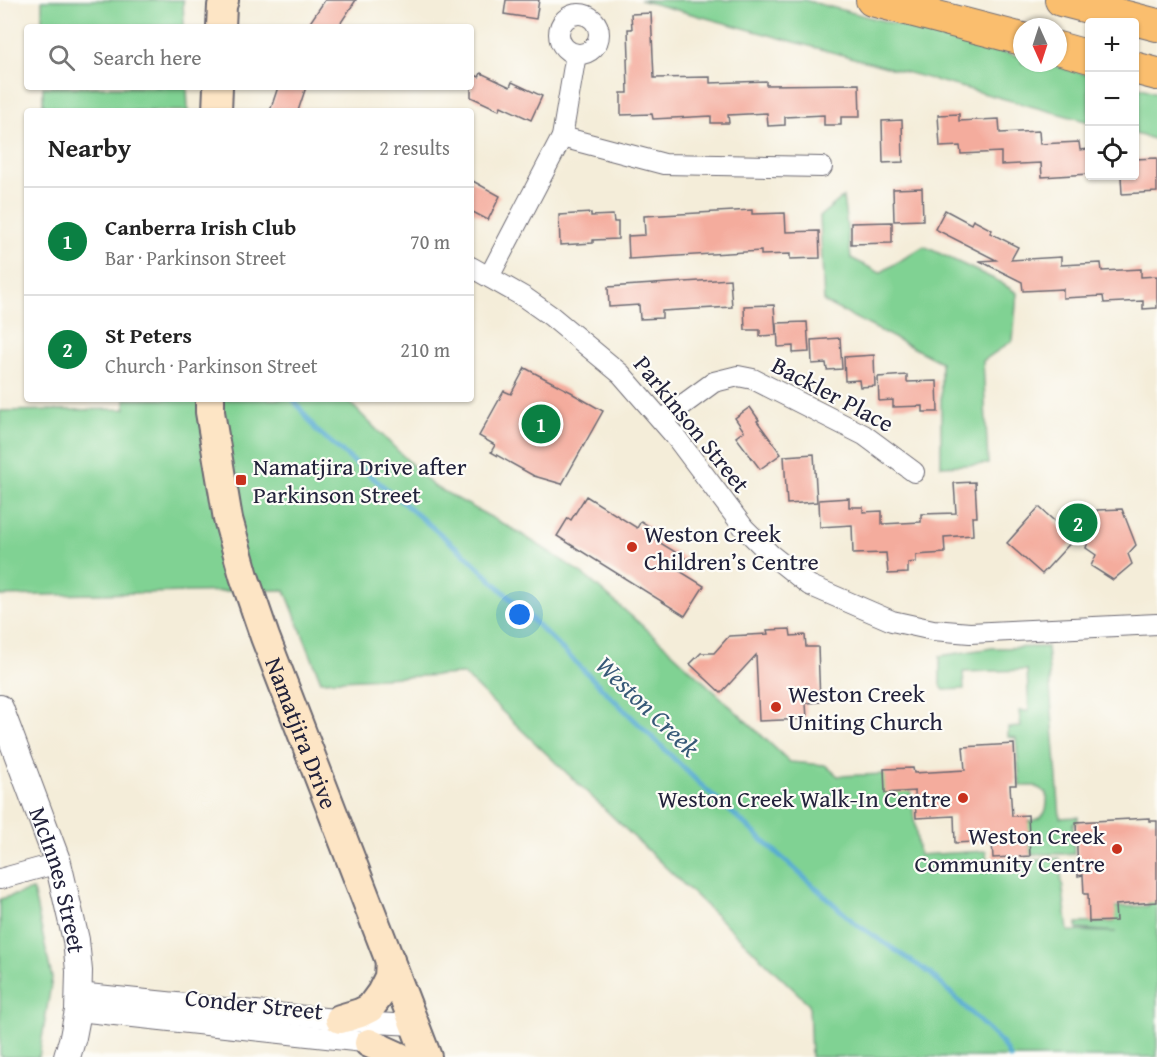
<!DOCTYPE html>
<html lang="en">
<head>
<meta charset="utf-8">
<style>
  :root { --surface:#fff; --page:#f6f6f6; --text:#222; --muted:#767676; --line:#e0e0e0; --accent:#0b8043 }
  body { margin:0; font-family:"Gentium Book Plus",serif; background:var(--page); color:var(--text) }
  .controls { position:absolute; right:18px; top:18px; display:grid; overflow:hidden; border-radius:6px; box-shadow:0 2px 4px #0004 }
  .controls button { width:54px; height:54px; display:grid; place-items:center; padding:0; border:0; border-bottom:2px solid var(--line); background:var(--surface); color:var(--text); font:30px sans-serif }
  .compass { position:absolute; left:1013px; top:18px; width:54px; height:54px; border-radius:50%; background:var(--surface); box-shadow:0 2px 4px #0004; rotate:177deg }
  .you { position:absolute; left:520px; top:615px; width:21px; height:21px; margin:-15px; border:4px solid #fff; border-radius:50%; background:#1a73e8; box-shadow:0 0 0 9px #1a73e833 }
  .badge { display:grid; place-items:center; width:39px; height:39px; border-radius:50%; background:var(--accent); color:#fff; font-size:20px; font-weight:700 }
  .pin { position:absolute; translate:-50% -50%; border:3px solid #fff; box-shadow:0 2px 6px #0006 }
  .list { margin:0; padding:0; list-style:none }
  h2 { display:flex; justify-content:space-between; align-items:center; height:78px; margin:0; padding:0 24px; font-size:26px }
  h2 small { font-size:20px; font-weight:400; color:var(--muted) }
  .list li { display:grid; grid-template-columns:39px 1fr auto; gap:18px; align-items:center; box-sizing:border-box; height:108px; padding:0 24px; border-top:2px solid var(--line) }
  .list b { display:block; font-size:22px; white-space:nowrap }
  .list p { margin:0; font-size:20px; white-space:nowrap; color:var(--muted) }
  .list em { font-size:20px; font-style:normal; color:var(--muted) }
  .icon { flex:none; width:33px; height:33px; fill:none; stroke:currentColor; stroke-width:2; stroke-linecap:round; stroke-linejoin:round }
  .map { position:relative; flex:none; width:1157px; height:1057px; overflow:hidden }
  .search { position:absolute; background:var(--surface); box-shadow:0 2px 4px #0004; left:24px; top:24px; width:450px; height:66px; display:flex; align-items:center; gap:15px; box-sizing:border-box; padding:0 21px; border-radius:6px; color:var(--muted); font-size:22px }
  .panel { position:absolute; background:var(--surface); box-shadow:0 2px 4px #0004; left:24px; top:108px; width:450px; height:294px; border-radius:6px }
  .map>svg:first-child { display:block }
</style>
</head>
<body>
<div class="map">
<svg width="1157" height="1057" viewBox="0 0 1157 1057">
  <rect width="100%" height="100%" fill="#fdfcf7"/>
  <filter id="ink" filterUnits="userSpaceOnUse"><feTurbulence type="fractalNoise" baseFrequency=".0167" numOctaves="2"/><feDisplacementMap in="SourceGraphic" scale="12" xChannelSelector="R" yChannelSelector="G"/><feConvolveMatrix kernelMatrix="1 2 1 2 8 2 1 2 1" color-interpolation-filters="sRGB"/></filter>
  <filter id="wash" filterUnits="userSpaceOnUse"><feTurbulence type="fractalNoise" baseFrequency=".008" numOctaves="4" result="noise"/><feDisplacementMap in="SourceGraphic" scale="24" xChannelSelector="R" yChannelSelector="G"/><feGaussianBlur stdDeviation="1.35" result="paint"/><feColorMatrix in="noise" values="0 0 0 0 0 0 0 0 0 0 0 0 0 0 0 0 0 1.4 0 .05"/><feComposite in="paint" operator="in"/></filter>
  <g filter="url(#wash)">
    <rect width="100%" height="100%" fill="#f4edd9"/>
    <!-- green -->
    <g fill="#80d293" stroke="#517a67" stroke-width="1.5">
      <polygon points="42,0 183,0 184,27 42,27"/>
      <polygon points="640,0 804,0 1022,57 1022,63 1045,63 1089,75 1089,122"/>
      <polygon points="1135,86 1157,93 1157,140 1135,134"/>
      <polygon points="43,87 187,87 188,111 57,111 43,105"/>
      <polygon points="843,197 851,258 880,273 924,246 998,281 1017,293 1013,340 983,361 988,464 941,466 941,362 824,302 820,216"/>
      <polygon points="125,399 346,399 432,485 518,532 565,562 590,580 661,642 790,762 825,765 838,776 908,773 919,855 986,851 987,864 1059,858 1068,931 1116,932 1077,929 1077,923 1114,922 1113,907 1148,906 1148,899 1157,898 1157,1057 811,1057 809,1004 463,674 321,681 285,590 0,596 0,411 125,409"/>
      <path d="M1047,647l13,171 18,-1v6h-5l1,31h-44l-3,-32c19,-3 21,-11 20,-29l-12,-7h-15l-4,-48 -8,-1v-9l13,-1 -2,-16h10l-2,-41 -64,2 1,17 -20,1 -4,-5v-29l52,-8z"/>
      <polygon points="33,890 52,978 39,1057 2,1057 0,1055 0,899"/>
    </g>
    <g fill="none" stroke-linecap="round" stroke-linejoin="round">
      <!-- stream -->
      <polyline stroke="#56acd2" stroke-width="5" points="293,399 317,431 468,557 700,784 856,924 931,974 1001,1042 1010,1057"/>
    </g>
    <g id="blocks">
      <!-- building -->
      <g fill="#f4ac9d">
        <polygon points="325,0 356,0 338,27 307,27"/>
        <polygon points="506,0 539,0 536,19 504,14"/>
        <polygon points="651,13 654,78 710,77 710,83 766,81 766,85 859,84 860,117 841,117 841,125 824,125 824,115 785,117 785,125 768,126 767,113 728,115 729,123 711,123 711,116 653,119 652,114 621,115 621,93 628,93 627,58 629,58 628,29 632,29 631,14"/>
        <polygon points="471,73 479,77 481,73 510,87 512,82 542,96 531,120 501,106 499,110 471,97"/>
        <polygon points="278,87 306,87 298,111 270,111"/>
        <polygon points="959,114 959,121 999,119 1000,133 1039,131 1040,144 1079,142 1080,150 1089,149 1089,174 1042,177 1041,163 1001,165 1001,152 961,154 960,146 940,147 938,115"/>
        <polygon points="902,120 903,162 883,163 882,121"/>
        <polygon points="1157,158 1157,192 1122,194 1121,176 1134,176 1134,159"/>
        <polygon points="471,180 500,196 488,220 471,211"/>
        <polygon points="922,188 923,220 894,221 893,189"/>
        <polygon points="752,210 752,214 785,213 786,232 819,231 820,258 790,259 790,254 761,255 761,251 629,259 628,236 645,235 644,216"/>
        <polygon points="945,210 971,224 973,220 992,230 990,233 1018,247 1011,260 1061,257 1061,265 1101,263 1102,271 1141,269 1141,277 1157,276 1157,308 1143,309 1143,301 1104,303 1103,296 1063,298 1063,289 1023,291 1022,282 980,261 996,260 935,229"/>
        <polygon points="591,213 591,216 613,215 614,222 618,222 618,239 593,240 593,243 560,245 559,215"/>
        <polygon points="892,222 892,243 851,244 851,223"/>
        <polygon points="730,279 732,307 662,311 662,318 640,319 639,305 609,307 608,287"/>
        <polygon points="774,305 776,335 760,336 760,330 745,330 744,306"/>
        <polygon points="807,322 809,352 793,353 793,346 778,347 777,323"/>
        <polygon points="840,338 842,369 827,370 826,363 812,364 811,340"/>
        <polygon points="874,355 875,386 860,387 859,380 845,381 844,357"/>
        <polygon points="525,368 573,393 573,394 603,411 562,484 534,476 491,452 495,445 479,436 504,391 511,394"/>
        <polygon points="907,375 907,382 937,381 938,412 923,412 923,406 893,407 893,400 879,401 878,377"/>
        <polygon points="750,407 759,420 757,421 781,454 760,469 736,437 744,431 735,418"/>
        <polygon points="814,454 817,502 787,504 784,456"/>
        <polygon points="975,482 977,517 972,517 973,535 944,537 945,553 916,555 916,562 908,563 908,573 888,574 886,553 853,554 852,525 820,527 819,500 849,498 849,507 863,507 863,512 882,511 882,524 921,522 921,514 956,513 954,483"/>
        <polygon points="586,496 637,528 641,521 653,529 649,536 685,558 678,570 704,586 685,616 557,536 568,518 571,520"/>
        <polygon points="1039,507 1074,539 1042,574 1007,543"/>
        <polygon points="1122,509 1136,545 1128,554 1132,564 1113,580 1091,566 1096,555 1086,548 1097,510"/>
        <polygon points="790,629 791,636 805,635 806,647 818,647 820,702 806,703 807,719 759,721 756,655 721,693 690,664 701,653 714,653 729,636 768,634 767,630"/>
        <polygon points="1014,744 1016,785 1010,785 1012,816 1028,815 1030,856 993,858 992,841 955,843 954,816 916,818 915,791 885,793 884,769 913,768 914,773 965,770 963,747"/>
        <polygon points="1149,818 1149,821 1157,821 1157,902 1115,905 1116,921 1089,922 1088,894 1084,894 1083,875 1078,876 1076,822"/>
      </g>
    </g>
  </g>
  <g filter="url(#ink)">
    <use href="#blocks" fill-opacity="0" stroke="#6c6972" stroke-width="1.5"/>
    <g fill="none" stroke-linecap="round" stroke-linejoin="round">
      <defs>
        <g id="minor">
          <circle cx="579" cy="34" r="20"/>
          <polyline points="562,137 664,164 822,167"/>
          <polyline points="471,267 524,297 551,316 621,374 675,436 744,528 770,554 809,585 892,621 933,630 970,633 1157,624"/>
          <polyline points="489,277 562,137 576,54"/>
          <polyline points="662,420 714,382 738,376 753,379 864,435 914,472"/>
          <polyline points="0,879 58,863"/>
          <polyline points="78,993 374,1023 415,1025"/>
          <polyline points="78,1011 382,1044"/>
        </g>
        <g id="tertiary">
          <path id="s1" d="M0,708l58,155 18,77 3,31 -1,40 -5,26 -6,20"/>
        </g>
        <g id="secondary">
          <polyline points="221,27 222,6 224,0"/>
          <polyline points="217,111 218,87"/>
          <path id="s2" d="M210,399v13l18,107 16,57 21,61 162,420"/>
          <polyline points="340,1019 360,1013 370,1008 381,993 389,977 390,960"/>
          <polyline points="369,1043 400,1057"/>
        </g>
        <g id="primary">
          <polyline points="872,0 1022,39"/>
          <polyline points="1061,0 1157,25"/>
          <polyline points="1058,48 1090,57"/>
          <polyline points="1134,68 1157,74"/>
        </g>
      </defs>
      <!-- minor casing -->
      <use href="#minor" stroke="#6c6972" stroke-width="22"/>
      <!-- tertiary casing -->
      <use href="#tertiary" stroke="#6c6972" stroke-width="28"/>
      <!-- secondary casing -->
      <use href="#secondary" stroke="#6c6972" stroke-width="32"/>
      <!-- primary casing -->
      <use href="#primary" stroke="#6c6972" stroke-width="34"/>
      <!-- minor -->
      <use href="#minor" stroke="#fff" stroke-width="20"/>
      <!-- tertiary -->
      <use href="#tertiary" stroke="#fff" stroke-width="26"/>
      <!-- secondary -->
      <use href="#secondary" stroke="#fde5c5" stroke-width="28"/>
      <!-- primary -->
      <use href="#primary" stroke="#fabe6e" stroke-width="32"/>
    </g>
  </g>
  <!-- markers -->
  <g fill="#c8321e" stroke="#fdfcf7" stroke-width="2">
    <rect x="235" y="474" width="12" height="12" rx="3"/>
    <circle cx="632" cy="547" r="6"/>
    <circle cx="776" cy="707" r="6"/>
    <circle cx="963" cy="798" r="6"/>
    <circle cx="1117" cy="849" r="6"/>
  </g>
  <g text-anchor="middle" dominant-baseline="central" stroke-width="4.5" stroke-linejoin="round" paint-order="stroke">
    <!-- street labels -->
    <g font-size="24" fill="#22223b" stroke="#fdfcf7">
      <text transform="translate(833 394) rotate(28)">Backler Place</text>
      <text transform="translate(692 424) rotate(51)">Parkinson Street</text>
      <text stroke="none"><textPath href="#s2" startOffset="348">Namatjira Drive</textPath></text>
      <text stroke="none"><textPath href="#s1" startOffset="182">McInnes Street</textPath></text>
      <text transform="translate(254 1004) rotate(6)">Conder Street</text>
    </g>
    <!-- poi labels -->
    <g font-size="24" fill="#22223b" stroke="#fdfcf7" text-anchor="start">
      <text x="253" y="466">Namatjira Drive after<tspan x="253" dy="28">Parkinson Street</tspan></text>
      <text x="644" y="533">Weston Creek<tspan x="644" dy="28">Children’s Centre</tspan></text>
      <text x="788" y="693">Weston Creek<tspan x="788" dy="28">Uniting Church</tspan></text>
      <text x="951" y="798" text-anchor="end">Weston Creek Walk-In Centre</text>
      <text x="1105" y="835" text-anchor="end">Weston Creek<tspan x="1105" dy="28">Community Centre</tspan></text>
    </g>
    <!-- water labels -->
    <g font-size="26" font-style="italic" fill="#375977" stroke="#fdfcf7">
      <text transform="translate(648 706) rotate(44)">Weston Creek</text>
    </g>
  </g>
</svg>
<div class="controls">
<button>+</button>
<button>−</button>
<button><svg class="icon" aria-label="locate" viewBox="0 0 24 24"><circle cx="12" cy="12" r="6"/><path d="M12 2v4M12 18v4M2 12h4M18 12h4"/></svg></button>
</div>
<svg class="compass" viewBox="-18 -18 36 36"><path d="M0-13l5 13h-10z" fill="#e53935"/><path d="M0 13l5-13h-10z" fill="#767676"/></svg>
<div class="you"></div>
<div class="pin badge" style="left:541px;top:424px">1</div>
<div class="pin badge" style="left:1078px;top:523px">2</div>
<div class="search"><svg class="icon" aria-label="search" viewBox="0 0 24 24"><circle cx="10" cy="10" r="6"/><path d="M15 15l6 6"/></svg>Search here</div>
<section class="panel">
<h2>Nearby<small>2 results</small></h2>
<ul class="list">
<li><span class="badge">1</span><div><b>Canberra Irish Club</b><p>Bar · Parkinson Street</p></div><em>70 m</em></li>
<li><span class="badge">2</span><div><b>St Peters</b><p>Church · Parkinson Street</p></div><em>210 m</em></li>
</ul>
</section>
</div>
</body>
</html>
